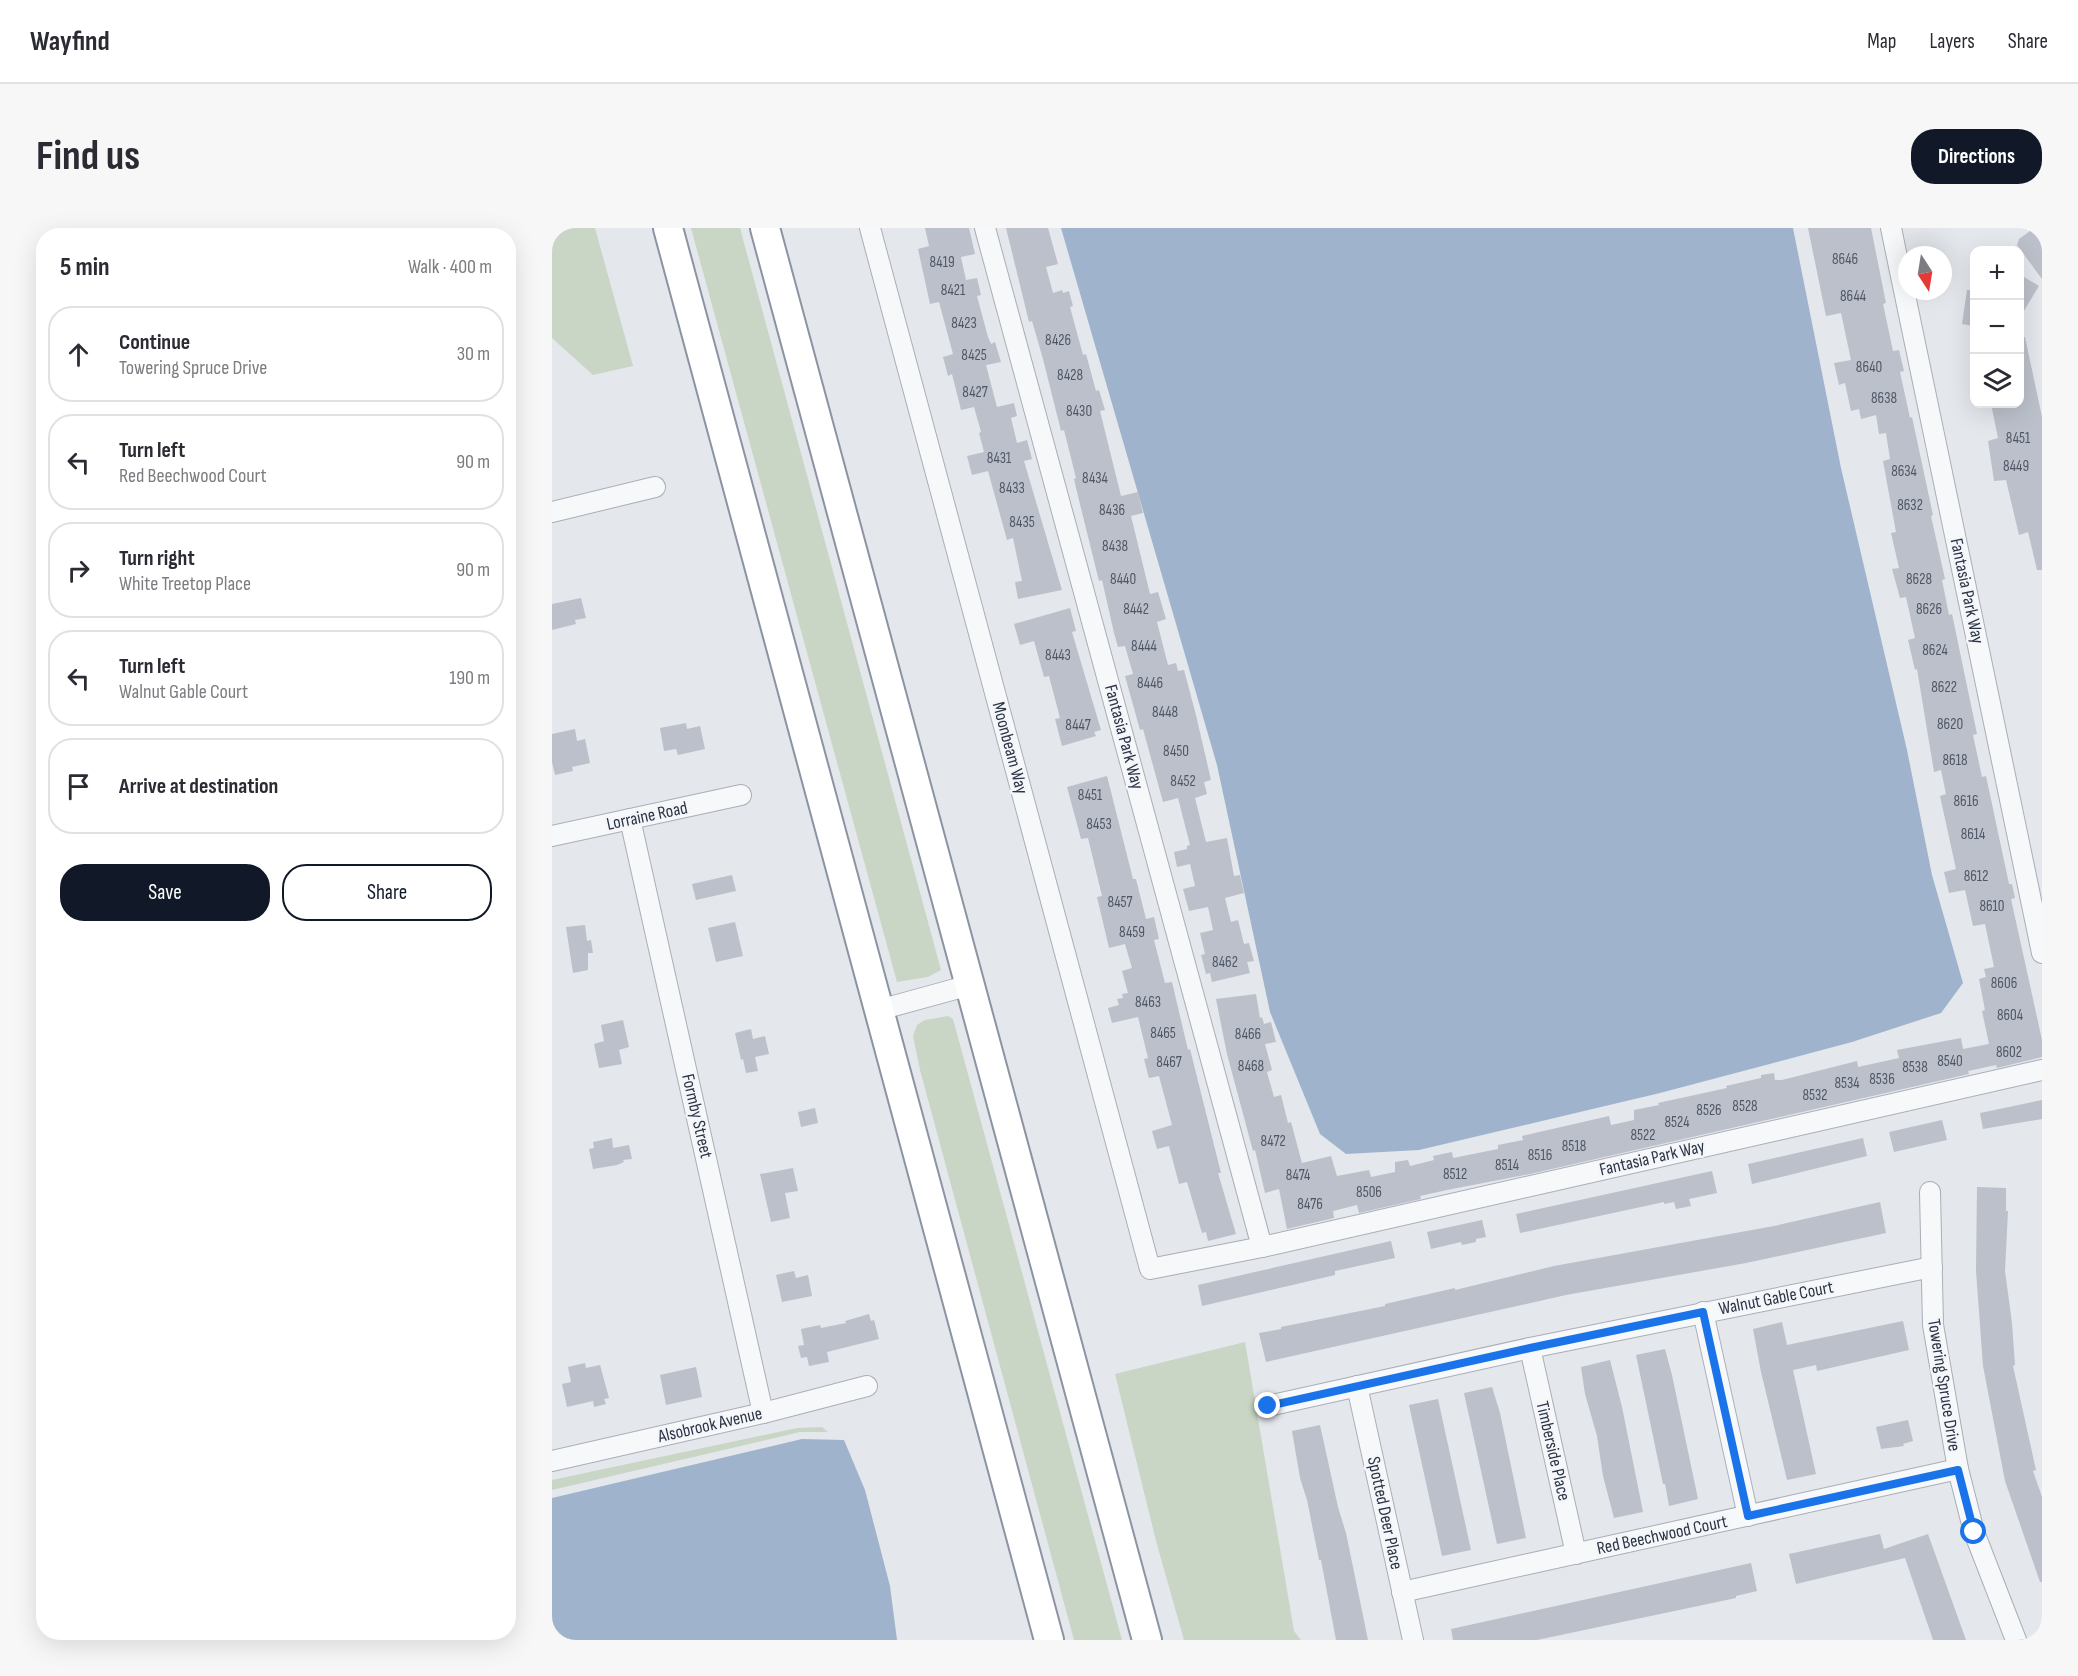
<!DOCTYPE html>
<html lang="en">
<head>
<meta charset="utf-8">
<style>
  :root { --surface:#fff; --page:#f7f7f7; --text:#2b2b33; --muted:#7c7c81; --line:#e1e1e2; --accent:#111827 }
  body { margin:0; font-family:"Sofia Sans Condensed",sans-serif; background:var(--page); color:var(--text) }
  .controls { position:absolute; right:18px; top:18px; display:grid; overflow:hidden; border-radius:12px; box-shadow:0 6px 24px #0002 }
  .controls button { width:54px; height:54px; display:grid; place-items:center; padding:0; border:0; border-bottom:2px solid var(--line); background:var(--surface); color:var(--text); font:30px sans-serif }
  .compass { position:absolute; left:1346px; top:18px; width:54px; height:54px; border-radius:50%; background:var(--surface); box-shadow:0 6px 24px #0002; rotate:168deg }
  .stop { position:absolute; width:18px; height:18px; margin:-14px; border:4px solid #1a73e8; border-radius:50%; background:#fff }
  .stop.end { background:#1a73e8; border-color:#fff; box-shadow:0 2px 6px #0008 }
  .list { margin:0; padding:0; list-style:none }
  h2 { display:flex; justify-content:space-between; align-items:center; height:78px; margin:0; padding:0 24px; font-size:26px }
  h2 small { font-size:20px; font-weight:400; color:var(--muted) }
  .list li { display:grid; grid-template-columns:39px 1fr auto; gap:18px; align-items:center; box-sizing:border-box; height:96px; margin:0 12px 12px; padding:0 12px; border:2px solid var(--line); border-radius:24px }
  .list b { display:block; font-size:22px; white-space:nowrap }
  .list p { margin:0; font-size:20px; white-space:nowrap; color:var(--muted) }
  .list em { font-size:20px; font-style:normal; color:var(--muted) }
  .actions { display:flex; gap:12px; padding:18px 24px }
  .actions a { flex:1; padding:14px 0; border:2px solid var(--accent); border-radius:24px; text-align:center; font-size:21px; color:var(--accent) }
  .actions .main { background:var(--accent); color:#fff }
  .icon { flex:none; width:33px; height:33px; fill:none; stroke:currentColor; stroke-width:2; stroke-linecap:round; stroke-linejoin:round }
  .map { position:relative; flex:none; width:1490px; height:1412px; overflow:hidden; border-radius:24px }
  header { display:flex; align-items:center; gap:36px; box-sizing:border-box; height:84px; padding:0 30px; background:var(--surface); border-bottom:2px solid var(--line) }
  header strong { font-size:28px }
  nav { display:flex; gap:33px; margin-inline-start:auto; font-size:21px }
  .intro { display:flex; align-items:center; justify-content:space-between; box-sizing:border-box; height:144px; padding:0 36px }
  h1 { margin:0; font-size:42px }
  .button { padding:15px 27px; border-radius:24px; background:var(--accent); color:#fff; font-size:21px; font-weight:700 }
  main { display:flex; gap:36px; padding:0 36px }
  aside { flex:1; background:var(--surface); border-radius:24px; box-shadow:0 6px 24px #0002 }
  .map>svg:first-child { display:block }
</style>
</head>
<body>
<header>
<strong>Wayfind</strong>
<nav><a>Map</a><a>Layers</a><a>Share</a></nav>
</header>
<div class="intro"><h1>Find us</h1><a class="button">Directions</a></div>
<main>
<aside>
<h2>5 min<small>Walk · 400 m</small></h2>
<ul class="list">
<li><svg class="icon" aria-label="ahead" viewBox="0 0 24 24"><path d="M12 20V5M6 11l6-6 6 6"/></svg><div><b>Continue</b><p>Towering Spruce Drive</p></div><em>30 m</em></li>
<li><svg class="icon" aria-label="left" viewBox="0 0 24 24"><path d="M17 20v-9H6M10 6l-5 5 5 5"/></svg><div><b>Turn left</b><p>Red Beechwood Court</p></div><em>90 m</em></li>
<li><svg class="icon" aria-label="right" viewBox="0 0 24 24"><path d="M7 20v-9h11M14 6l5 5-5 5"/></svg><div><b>Turn right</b><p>White Treetop Place</p></div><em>90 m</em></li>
<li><svg class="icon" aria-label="left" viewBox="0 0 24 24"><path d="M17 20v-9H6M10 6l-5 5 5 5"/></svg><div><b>Turn left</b><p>Walnut Gable Court</p></div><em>190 m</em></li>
<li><svg class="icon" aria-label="arrive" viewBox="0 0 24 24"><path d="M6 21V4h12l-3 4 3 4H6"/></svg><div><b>Arrive at destination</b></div></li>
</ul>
<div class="actions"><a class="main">Save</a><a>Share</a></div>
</aside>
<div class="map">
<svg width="1490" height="1412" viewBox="0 0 1490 1412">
  <rect width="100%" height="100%" fill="#e4e7ec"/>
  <!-- green -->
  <g fill="#c9d6c5">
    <polygon points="0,0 43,0 81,138 41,147 0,110"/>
    <polygon points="139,0 188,0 389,742 376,749 345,754"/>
    <polygon points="396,788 401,791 570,1412 522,1412 368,842 361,808 365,797 373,792"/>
    <polygon points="693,1114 742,1403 749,1412 632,1412 604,1313 563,1146"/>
    <polygon points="270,1199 276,1204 248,1204 0,1262 0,1252 245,1200"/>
  </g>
  <!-- water -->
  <g fill="#9fb4cc">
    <polygon points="509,0 1241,0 1289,240 1355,522 1380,647 1411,755 1389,785 1300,814 1108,865 867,922 794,926 768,906 718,784 665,537"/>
    <polygon points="250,1211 292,1212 313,1262 338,1358 345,1412 0,1412 0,1270"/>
  </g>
  <!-- building -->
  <g fill="#bbc0ca">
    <polygon points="373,0 417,0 423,26 409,29 414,52 425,50 429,67 425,68 436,109 439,116 443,114 449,134 434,137 445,179 462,175 465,188 459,190 465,215 475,212 480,231 472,233 510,362 466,371 463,354 470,353 461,310 455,312 436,243 420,247 415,228 432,224 427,205 429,204 422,179 409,182 400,146 396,148 391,129 401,126 387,74 378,76 366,21 377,18"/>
    <polygon points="454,0 496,0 506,36 494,39 501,65 510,62 511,65 517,63 521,78 518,79 531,127 534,126 544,163 547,162 553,182 548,183 569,268 586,264 591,285 579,288 598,366 606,364 614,391 605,394 616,437 624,435 626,443 632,442 644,487 659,552 652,554 655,566 643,570 654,614 675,610 682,648 688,647 692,665 673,670 679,694 686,692 692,716 697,715 702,733 695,734 698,745 660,754 658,745 654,746 649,727 653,726 648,705 661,702 656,679 637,683 631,661 643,658 638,636 625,639 622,624 635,621 635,618 638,617 626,570 611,574 591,501 588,502 573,448 581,446 573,418 566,419 562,405 550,352 547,353 524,260 522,251 524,250 512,202 509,203 491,131 480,93 477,94"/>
    <polygon points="1256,0 1319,0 1334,75 1331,76 1341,123 1347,122 1352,143 1348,144 1358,190 1360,189 1381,287 1379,288 1393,351 1390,352 1397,387 1400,386 1425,506 1421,507 1430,549 1434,548 1457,656 1460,656 1463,670 1459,671 1490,812 1490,829 1445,840 1444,837 1416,843 1417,846 978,946 895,962 868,968 869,971 807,985 805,977 781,983 782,990 735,1001 727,961 713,965 703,922 701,923 675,826 664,771 704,766 708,790 710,789 712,796 719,794 724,814 713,816 720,842 715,844 722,869 729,867 736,895 739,894 750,935 779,928 785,948 817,942 819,949 843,944 843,934 856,932 858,938 882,932 881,928 900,924 901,930 946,921 946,917 971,912 970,908 1057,888 1059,897 1082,892 1082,882 1107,877 1106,875 1175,860 1174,858 1209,850 1209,847 1222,845 1223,852 1230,852 1305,833 1306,839 1347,830 1345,822 1409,810 1411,821 1437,816 1430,783 1433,782 1427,751 1434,749 1432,741 1442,739 1433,696 1421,698 1413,662 1397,665 1392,644 1404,641 1388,568 1394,566 1389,542 1382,544 1365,441 1363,442 1356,412 1363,410 1354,369 1348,370 1340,341 1347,340 1339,305 1344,304 1331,233 1338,231 1334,205 1327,206 1324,187 1309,191 1307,181 1299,183 1293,155 1287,157 1282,135 1299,132 1289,85 1274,88"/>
    <polygon points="1478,3 1483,4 1490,13 1490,51 1465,17 1467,11"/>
    <polygon points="1467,46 1487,58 1467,91"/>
    <polygon points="1415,62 1422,62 1422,98 1410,96"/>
    <polygon points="1473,109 1490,189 1490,342 1485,342 1476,304 1467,307 1454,252 1442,253 1436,213 1446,210 1439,176 1467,176 1467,110"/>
    <polygon points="29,370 34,390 23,392 24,396 0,402 0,376"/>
    <polygon points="518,380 524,403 520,404 549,502 542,504 544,508 510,518 503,491 508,490 497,448 492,449 482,413 468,417 462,396"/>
    <polygon points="134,495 135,501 148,498 153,521 126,527 124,521 112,523 108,500"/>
    <polygon points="23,501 25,513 33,511 38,535 20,539 21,543 3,547 0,534 0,506"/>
    <polygon points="555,548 581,651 584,651 594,691 602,689 607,711 602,712 613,755 620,754 636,822 638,821 669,945 666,945 684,1006 656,1013 654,1004 650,1005 635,954 627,956 617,918 605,921 600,903 620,897 607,848 597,850 595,843 592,831 596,830 586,789 560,795 556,780 567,777 565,771 571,770 570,766 576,765 570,743 580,740 573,716 557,720 545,669 550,668 536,610 529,611 515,559"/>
    <polygon points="180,647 184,663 144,672 140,656"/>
    <polygon points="183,694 191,728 164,734 156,700"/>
    <polygon points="33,697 35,713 39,712 41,725 36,725 36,742 21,745 14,699"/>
    <polygon points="71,792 77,819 67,822 70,836 47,840 42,816 52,813 49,797"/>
    <polygon points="199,801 201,811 213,808 217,826 203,829 206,843 194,845 191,831 189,832 183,805"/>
    <polygon points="1490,872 1490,891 1431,901 1428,885"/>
    <polygon points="263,880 266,895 249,899 246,884"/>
    <polygon points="1390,892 1395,912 1342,924 1337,904"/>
    <polygon points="60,910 61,920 77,917 80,931 71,932 72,934 65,937 41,941 37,921 42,920 41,914"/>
    <polygon points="1311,910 1315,928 1200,956 1196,936"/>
    <polygon points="241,940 246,963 233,965 238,990 219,994 208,946"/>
    <polygon points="1160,943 1165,965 1137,971 1139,978 1124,981 1122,974 1112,976 1112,974 968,1005 964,986"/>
    <polygon points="1425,959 1454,960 1454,983 1456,983 1453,1043 1460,1095 1463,1137 1461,1138 1484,1242 1481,1243 1490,1269 1490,1354 1488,1354 1453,1253 1431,1138 1424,1043"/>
    <polygon points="1328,974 1334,1005 1194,1035 1014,1067 714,1134 707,1105 729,1101 729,1099 833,1078 833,1076 903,1060 903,1062 1002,1038 1222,998"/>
    <polygon points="930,992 934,1009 924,1011 924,1014 910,1017 909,1014 879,1021 875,1004"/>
    <polygon points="839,1013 843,1030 783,1043 783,1047 650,1078 646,1057"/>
    <polygon points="242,1043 244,1050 256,1047 260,1068 230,1074 224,1047"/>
    <polygon points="317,1086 319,1093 322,1092 327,1111 275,1124 277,1134 257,1138 255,1129 249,1130 246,1118 252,1117 249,1101 268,1097 269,1100 294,1095 293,1093"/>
    <polygon points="1351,1093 1357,1122 1265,1143 1264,1137 1241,1142 1264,1246 1235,1252 1209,1144 1201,1101 1230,1094 1235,1117"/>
    <polygon points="1113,1121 1120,1147 1146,1271 1117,1278 1113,1256 1111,1256 1084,1127"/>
    <polygon points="1058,1132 1070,1179 1091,1284 1062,1290 1051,1248 1045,1208 1033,1166 1029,1139"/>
    <polygon points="33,1135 34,1140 48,1137 57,1170 52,1171 54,1176 42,1179 41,1173 15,1179 10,1156 19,1154 16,1139"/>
    <polygon points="144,1139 150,1169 114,1177 108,1147"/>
    <polygon points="940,1159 948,1185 974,1310 945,1316 912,1165"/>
    <polygon points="886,1171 919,1322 890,1328 857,1177"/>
    <polygon points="1356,1192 1361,1213 1351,1216 1352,1218 1329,1221 1324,1199"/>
    <polygon points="768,1197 786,1279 794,1305 816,1412 784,1412 769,1332 767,1332 755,1272 748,1250 740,1203"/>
    <polygon points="1328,1306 1332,1321 1376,1306 1414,1412 1381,1412 1353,1330 1244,1356 1237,1326"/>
    <polygon points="1199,1335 1205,1363 1184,1368 1184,1370 985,1412 901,1412 899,1401"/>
  </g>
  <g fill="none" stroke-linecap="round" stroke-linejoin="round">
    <defs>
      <g id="minor">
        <polyline points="318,0 598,1041 710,1019 1490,842"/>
        <polyline points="433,0 710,1019"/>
        <polyline points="1339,0 1490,725"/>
        <polyline points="0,284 103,259"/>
        <polyline points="78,591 211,1185"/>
        <polyline points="0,608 189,567"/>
        <polyline points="327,782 418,757"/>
        <polyline points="1378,964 1381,1097 1406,1241 1422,1304 1464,1412"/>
        <polyline points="1151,1084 1196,1288"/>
        <polyline points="978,1120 1024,1326"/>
        <polyline points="805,1158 861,1412"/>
        <polyline points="716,1178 978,1120 1380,1039"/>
        <polyline points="0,1233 211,1185 315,1158"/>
        <polyline points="850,1364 1406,1241"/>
      </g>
      <g id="highway">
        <polyline points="116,0 497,1412"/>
        <polyline points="213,0 595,1412"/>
      </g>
    </defs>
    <!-- minor casing -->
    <use href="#minor" stroke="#a9aeb7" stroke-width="22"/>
    <!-- highway casing -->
    <use href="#highway" stroke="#8b94a3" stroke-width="32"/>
    <!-- minor -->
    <use href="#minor" stroke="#f7f8fa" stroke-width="20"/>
    <!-- highway -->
    <use href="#highway" stroke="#fff" stroke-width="28"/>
  </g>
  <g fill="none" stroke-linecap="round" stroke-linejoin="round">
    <!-- route -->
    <polyline stroke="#1a73e8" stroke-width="8" points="716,1178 978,1120 1151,1084 1196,1288 1406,1242 1422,1304"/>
  </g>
  <g text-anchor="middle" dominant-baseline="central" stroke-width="5" stroke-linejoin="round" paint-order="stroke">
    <!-- number labels -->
    <g font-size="15" fill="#4f5766">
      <text x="1293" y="31">8646</text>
      <text x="390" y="34">8419</text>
      <text x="401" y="62">8421</text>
      <text x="1301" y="68">8644</text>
      <text x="412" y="95">8423</text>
      <text x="506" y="112">8426</text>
      <text x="422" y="127">8425</text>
      <text x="1317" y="139">8640</text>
      <text x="518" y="147">8428</text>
      <text x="423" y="164">8427</text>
      <text x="1332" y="170">8638</text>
      <text x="527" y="183">8430</text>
      <text x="1466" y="210">8451</text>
      <text x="447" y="230">8431</text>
      <text x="1464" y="238">8449</text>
      <text x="1352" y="243">8634</text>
      <text x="543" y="250">8434</text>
      <text x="460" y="260">8433</text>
      <text x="1358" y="277">8632</text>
      <text x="560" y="282">8436</text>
      <text x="470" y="294">8435</text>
      <text x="563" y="318">8438</text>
      <text x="571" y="351">8440</text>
      <text x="1367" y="351">8628</text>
      <text x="584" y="381">8442</text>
      <text x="1377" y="381">8626</text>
      <text x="592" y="418">8444</text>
      <text x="1383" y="422">8624</text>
      <text x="506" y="427">8443</text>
      <text x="598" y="455">8446</text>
      <text x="1392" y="459">8622</text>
      <text x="613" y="484">8448</text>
      <text x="1398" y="496">8620</text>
      <text x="526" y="497">8447</text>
      <text x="624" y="523">8450</text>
      <text x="1403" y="532">8618</text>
      <text x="631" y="553">8452</text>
      <text x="538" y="567">8451</text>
      <text x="1414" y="573">8616</text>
      <text x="547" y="596">8453</text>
      <text x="1421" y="606">8614</text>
      <text x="1424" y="648">8612</text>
      <text x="568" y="674">8457</text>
      <text x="1440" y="678">8610</text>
      <text x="580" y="704">8459</text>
      <text x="673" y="734">8462</text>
      <text x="1452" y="755">8606</text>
      <text x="596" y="774">8463</text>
      <text x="1458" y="787">8604</text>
      <text x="611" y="805">8465</text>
      <text x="696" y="806">8466</text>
      <text x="1457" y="824">8602</text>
      <text x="1398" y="833">8540</text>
      <text x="617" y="834">8467</text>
      <text x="699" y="838">8468</text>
      <text x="1363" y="839">8538</text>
      <text x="1330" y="851">8536</text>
      <text x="1295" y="855">8534</text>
      <text x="1263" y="867">8532</text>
      <text x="1193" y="878">8528</text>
      <text x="1157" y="882">8526</text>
      <text x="1125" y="894">8524</text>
      <text x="1091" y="907">8522</text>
      <text x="721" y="913">8472</text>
      <text x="1022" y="918">8518</text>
      <text x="988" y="927">8516</text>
      <text x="955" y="937">8514</text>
      <text x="903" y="946">8512</text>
      <text x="746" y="947">8474</text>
      <text x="817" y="964">8506</text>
      <text x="758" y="976">8476</text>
    </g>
    <!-- street labels -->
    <g font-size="18" fill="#2b3445" stroke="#f4f6f9">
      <text transform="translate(1415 363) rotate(78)">Fantasia Park Way</text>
      <text transform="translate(572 509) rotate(75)">Fantasia Park Way</text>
      <text transform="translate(458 520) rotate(75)">Moonbeam Way</text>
      <text transform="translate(95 588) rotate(-12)">Lorraine Road</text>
      <text transform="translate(145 888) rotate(77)">Formby Street</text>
      <text transform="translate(1100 930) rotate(-13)">Fantasia Park Way</text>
      <text transform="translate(1224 1070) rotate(-11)">Walnut Gable Court</text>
      <text transform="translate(1392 1157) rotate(81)">Towering Spruce Drive</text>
      <text transform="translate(158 1197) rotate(-13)">Alsobrook Avenue</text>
      <text transform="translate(1001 1223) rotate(77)">Timberside Place</text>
      <text transform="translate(833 1285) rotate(78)">Spotted Deer Place</text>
      <text transform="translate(1110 1307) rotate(-12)">Red Beechwood Court</text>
    </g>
  </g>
</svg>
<div class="controls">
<button>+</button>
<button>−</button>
<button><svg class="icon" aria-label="layers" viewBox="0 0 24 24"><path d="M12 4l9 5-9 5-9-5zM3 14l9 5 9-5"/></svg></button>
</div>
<svg class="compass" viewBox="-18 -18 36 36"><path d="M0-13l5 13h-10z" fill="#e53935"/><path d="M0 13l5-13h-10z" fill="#7c7c81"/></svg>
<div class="stop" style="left:1422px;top:1304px"></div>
<div class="stop end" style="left:716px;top:1178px"></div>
</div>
</main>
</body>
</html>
